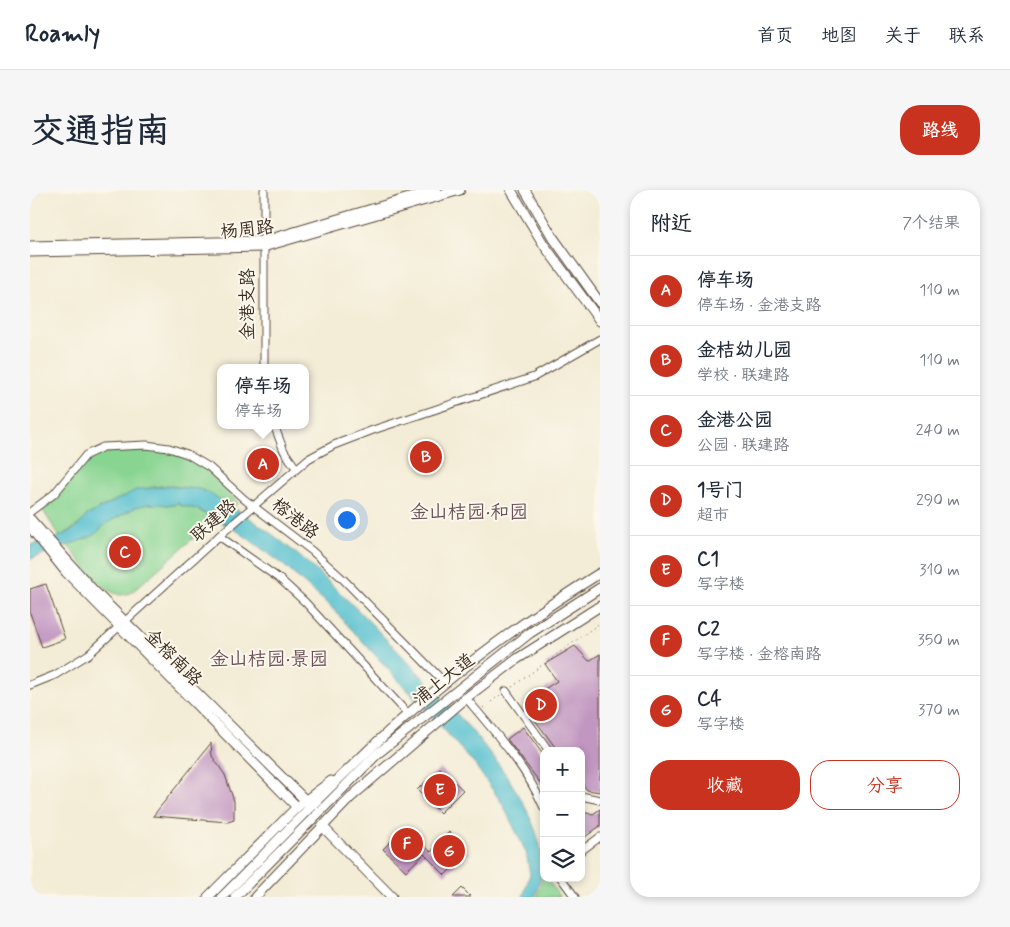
<!DOCTYPE html>
<html lang="zh">
<head>
<meta charset="utf-8">
<style>
  :root { --surface:#fff; --page:#f6f6f7; --text:#1f2937; --muted:#747a83; --line:#e0e1e3; --accent:#c8321e }
  body { margin:0; font-family:Mynerve,"LXGW WenKai TC",sans-serif; background:var(--page); color:var(--text) }
  .controls { position:absolute; right:15px; bottom:15px; display:grid; overflow:hidden; border-radius:10px; box-shadow:0 2px 8px #0003 }
  .controls button { width:45px; height:45px; display:grid; place-items:center; padding:0; border:0; border-bottom:1px solid var(--line); background:var(--surface); color:var(--text); font:25px sans-serif }
  .you { position:absolute; left:316px; top:329px; width:18px; height:18px; margin:-12px; border:4px solid #fff; border-radius:50%; background:#1a73e8; box-shadow:0 0 0 8px #1a73e833 }
  .badge { display:grid; place-items:center; width:32px; height:32px; border-radius:50%; background:var(--accent); color:#fff; font-size:16px; font-weight:700 }
  .pin { position:absolute; translate:-50% -50%; border:2px solid #fff; box-shadow:0 1px 5px #0006 }
  .popup { position:absolute; left:187px; top:174px; width:92px; height:65px; box-sizing:border-box; display:grid; place-content:center; border-radius:10px; background:var(--surface); filter:drop-shadow(0 1px 4px #0005); font-size:16px; white-space:nowrap; color:var(--muted) }
  .popup b { font-size:19px; color:var(--text) }
  .popup::after { content:''; position:absolute; left:50%; top:100%; margin-left:-10px; border:10px solid transparent; border-top-color:var(--surface) }
  .list { margin:0; padding:0; list-style:none }
  h2 { display:flex; justify-content:space-between; align-items:center; height:65px; margin:0; padding:0 20px; font-size:21px }
  h2 small { font-size:16px; font-weight:400; color:var(--muted) }
  .list li { display:grid; grid-template-columns:32px 1fr auto; gap:15px; align-items:center; box-sizing:border-box; height:70px; padding:0 20px; border-top:1px solid var(--line) }
  .list b { display:block; font-size:19px; white-space:nowrap }
  .list p { margin:0; font-size:16px; white-space:nowrap; color:var(--muted) }
  .list em { font-size:16px; font-style:normal; color:var(--muted) }
  .actions { display:flex; gap:10px; padding:15px 20px }
  .actions a { flex:1; padding:11px 0; border:1px solid var(--accent); border-radius:20px; text-align:center; font-size:18px; color:var(--accent) }
  .actions .main { background:var(--accent); color:#fff }
  .icon { flex:none; width:28px; height:28px; fill:none; stroke:currentColor; stroke-width:2; stroke-linecap:round; stroke-linejoin:round }
  .map { position:relative; flex:none; width:570px; height:707px; overflow:hidden; border-radius:20px }
  header { display:flex; align-items:center; gap:30px; box-sizing:border-box; height:70px; padding:0 25px; background:var(--surface); border-bottom:1px solid var(--line) }
  header strong { font-size:24px }
  nav { display:flex; gap:28px; margin-inline-start:auto; font-size:18px }
  .intro { display:flex; align-items:center; justify-content:space-between; box-sizing:border-box; height:120px; padding:0 30px }
  h1 { margin:0; font-size:35px }
  .button { padding:12px 22px; border-radius:20px; background:var(--accent); color:#fff; font-size:18px; font-weight:700 }
  main { display:flex; gap:30px; padding:0 30px }
  aside { flex:1; background:var(--surface); border-radius:20px; box-shadow:0 2px 8px #0003 }
  .map>svg:first-child { display:block }
</style>
</head>
<body>
<header>
<strong>Roamly</strong>
<nav><a>首页</a><a>地图</a><a>关于</a><a>联系</a></nav>
</header>
<div class="intro"><h1>交通指南</h1><a class="button">路线</a></div>
<main>
<div class="map">
<svg width="570" height="707" viewBox="0 0 570 707">
  <rect width="100%" height="100%" fill="#fbf7ec"/>
  <filter id="ink" filterUnits="userSpaceOnUse"><feTurbulence type="fractalNoise" baseFrequency=".02" numOctaves="2"/><feDisplacementMap in="SourceGraphic" scale="10" xChannelSelector="R" yChannelSelector="G"/><feConvolveMatrix kernelMatrix="1 2 1 2 8 2 1 2 1" color-interpolation-filters="sRGB"/></filter>
  <filter id="wash" filterUnits="userSpaceOnUse"><feTurbulence type="fractalNoise" baseFrequency=".0096" numOctaves="4" result="noise"/><feDisplacementMap in="SourceGraphic" scale="20" xChannelSelector="R" yChannelSelector="G"/><feGaussianBlur stdDeviation="1.12" result="paint"/><feColorMatrix in="noise" values="0 0 0 0 0 0 0 0 0 0 0 0 0 0 0 0 0 1.4 0 .05"/><feComposite in="paint" operator="in"/></filter>
  <g filter="url(#wash)">
    <rect width="100%" height="100%" fill="#f3ecd6"/>
    <!-- green -->
    <g fill="#88d491" stroke="#627f58">
      <path d="M98,258c29,2 62,4 84,26 10,8 17,20 26,29l-5,4c-62,-34 -88,-24 -147,9l-2,5 -24,16 -18,-28 12,-8 -1,-4c31,-30 27,-44 75,-49z"/>
      <path d="M148,312l1,3 18,4 17,11 -82,72c-5,2 -10,4 -15,2 -15,-3 -40,-38 -51,-50l27,-8 14,-13 29,-16 12,-3 26,1z"/>
      <polygon points="514,684 514,688 516,688 530,707 507,707"/>
    </g>
    <!-- water -->
    <path fill="#54c0cf" stroke="#487576" d="M136,296l32,3 9,3c81,44 142,108 204,173 49,52 121,122 132,195 1,12 -5,26 -8,37h-12l7,-23 -4,-22 -24,-49 -27,-38 -28,-32 -117,-127 -50,-44 -41,-30 -42,-23 -18,-4 -1,-3 -4,3 -26,-1 -12,3 -29,16 -14,13 -63,23v-14c20,-5 45,-10 56,-29l50,-26z"/>
    <g id="blocks">
      <!-- building -->
      <g fill="#c196c1">
        <polygon points="16,394 35,449 12,457 0,423 0,399"/>
        <polygon points="545,456 559,471 570,464 570,602 557,600 551,592 551,561 528,561 505,530 516,498 527,491 515,474"/>
        <polygon points="493,537 514,566 514,598 477,549"/>
        <polygon points="181,553 182,566 195,585 204,611 204,630 198,632 123,626"/>
        <polygon points="410,578 433,600 410,623 387,600"/>
        <polygon points="570,619 570,636 551,650 551,622 563,624"/>
        <polygon points="376,636 401,662 419,642 438,662 415,685 394,664 376,681 353,659"/>
        <polygon points="432,698 441,707 423,707"/>
      </g>
    </g>
  </g>
  <g filter="url(#ink)">
    <use href="#blocks" fill-opacity="0" stroke="#57473a" stroke-width="1"/>
    <g fill="none" stroke-linecap="round" stroke-linejoin="round">
      <defs>
        <g id="minor">
          <polyline points="234,0 234,178"/>
          <polyline points="244,235 254,261 266,278"/>
          <polyline points="0,322 24,304 56,265 73,257 116,255 139,258 157,264 179,277 214,309 282,361 313,389 415,493"/>
          <polyline points="189,346 251,390 275,412 378,524"/>
          <polyline points="0,495 25,485 59,464 189,346 278,269 304,255 343,240 504,187 570,149"/>
          <polyline points="476,501 519,561"/>
          <path d="M436,508c28,33 61,70 78,110"/>
          <polyline points="551,606 570,610"/>
          <polyline points="551,661 570,647"/>
          <polyline points="531,688 545,707"/>
        </g>
        <g id="major">
          <polyline points="481,0 514,55 570,131"/>
          <polyline points="495,0 522,46 570,113"/>
          <polyline points="0,56 234,51 406,0"/>
          <polyline points="0,62 233,57 430,0"/>
          <polyline points="0,329 64,401 275,610"/>
          <polyline points="0,337 36,382 267,617"/>
          <polyline points="292,636 362,707"/>
          <polyline points="178,707 267,617 301,591"/>
          <path d="M192,707c43,-43 84,-87 128,-129 75,-74 161,-140 250,-195"/>
          <polyline points="205,707 347,564 500,443 570,398"/>
          <polyline points="225,707 321,607 436,508 487,469 570,416"/>
        </g>
      </defs>
      <!-- minor casing -->
      <use href="#minor" stroke="#57473a" stroke-width="9"/>
      <!-- major casing -->
      <use href="#major" stroke="#57473a" stroke-width="11"/>
      <!-- path -->
      <g stroke="#57473a" stroke-width="1" stroke-dasharray="1 4" stroke-linecap="butt">
        <polyline points="482,497 570,433"/>
        <polyline points="453,518 470,505"/>
      </g>
      <!-- minor -->
      <use href="#minor" stroke="#fff" stroke-width="7"/>
      <!-- major -->
      <use href="#major" stroke="#fff" stroke-width="9"/>
    </g>
  </g>
  <g text-anchor="middle" dominant-baseline="central" stroke-width="4" stroke-linejoin="round" paint-order="stroke">
    <!-- street labels -->
    <g font-size="18" fill="#3b2a1e" stroke="#fbf7ec">
      <text transform="translate(217 40) rotate(-6)">杨周路</text>
      <text transform="translate(218 114) rotate(-90)">金港支路</text>
      <text transform="translate(265 329) rotate(38)">榕港路</text>
      <text transform="translate(184 331) rotate(-42)">联建路</text>
      <text transform="translate(143 468) rotate(45)">金榕南路</text>
      <text transform="translate(414 490) rotate(-38)">浦上大道</text>
    </g>
    <!-- neighbourhood labels -->
    <g font-size="19" fill="#6a5057" stroke="#fbf7ec">
      <text x="439" y="322">金山桔园·和园</text>
      <text x="239" y="469">金山桔园·景园</text>
    </g>
  </g>
</svg>
<div class="controls">
<button>+</button>
<button>−</button>
<button><svg class="icon" aria-label="layers" viewBox="0 0 24 24"><path d="M12 4l9 5-9 5-9-5zM3 14l9 5 9-5"/></svg></button>
</div>
<div class="you"></div>
<div class="pin badge" style="left:233px;top:274px">A</div>
<div class="popup"><b>停车场</b>停车场</div>
<div class="pin badge" style="left:396px;top:267px">B</div>
<div class="pin badge" style="left:95px;top:362px">C</div>
<div class="pin badge" style="left:511px;top:515px">D</div>
<div class="pin badge" style="left:410px;top:600px">E</div>
<div class="pin badge" style="left:377px;top:654px">F</div>
<div class="pin badge" style="left:419px;top:661px">G</div>
</div>
<aside>
<h2>附近<small>7个结果</small></h2>
<ul class="list">
<li><span class="badge">A</span><div><b>停车场</b><p>停车场 · 金港支路</p></div><em>110 m</em></li>
<li><span class="badge">B</span><div><b>金桔幼儿园</b><p>学校 · 联建路</p></div><em>110 m</em></li>
<li><span class="badge">C</span><div><b>金港公园</b><p>公园 · 联建路</p></div><em>240 m</em></li>
<li><span class="badge">D</span><div><b>1号门</b><p>超市</p></div><em>290 m</em></li>
<li><span class="badge">E</span><div><b>C1</b><p>写字楼</p></div><em>310 m</em></li>
<li><span class="badge">F</span><div><b>C2</b><p>写字楼 · 金榕南路</p></div><em>350 m</em></li>
<li><span class="badge">G</span><div><b>C4</b><p>写字楼</p></div><em>370 m</em></li>
</ul>
<div class="actions"><a class="main">收藏</a><a>分享</a></div>
</aside>
</main>
</body>
</html>
